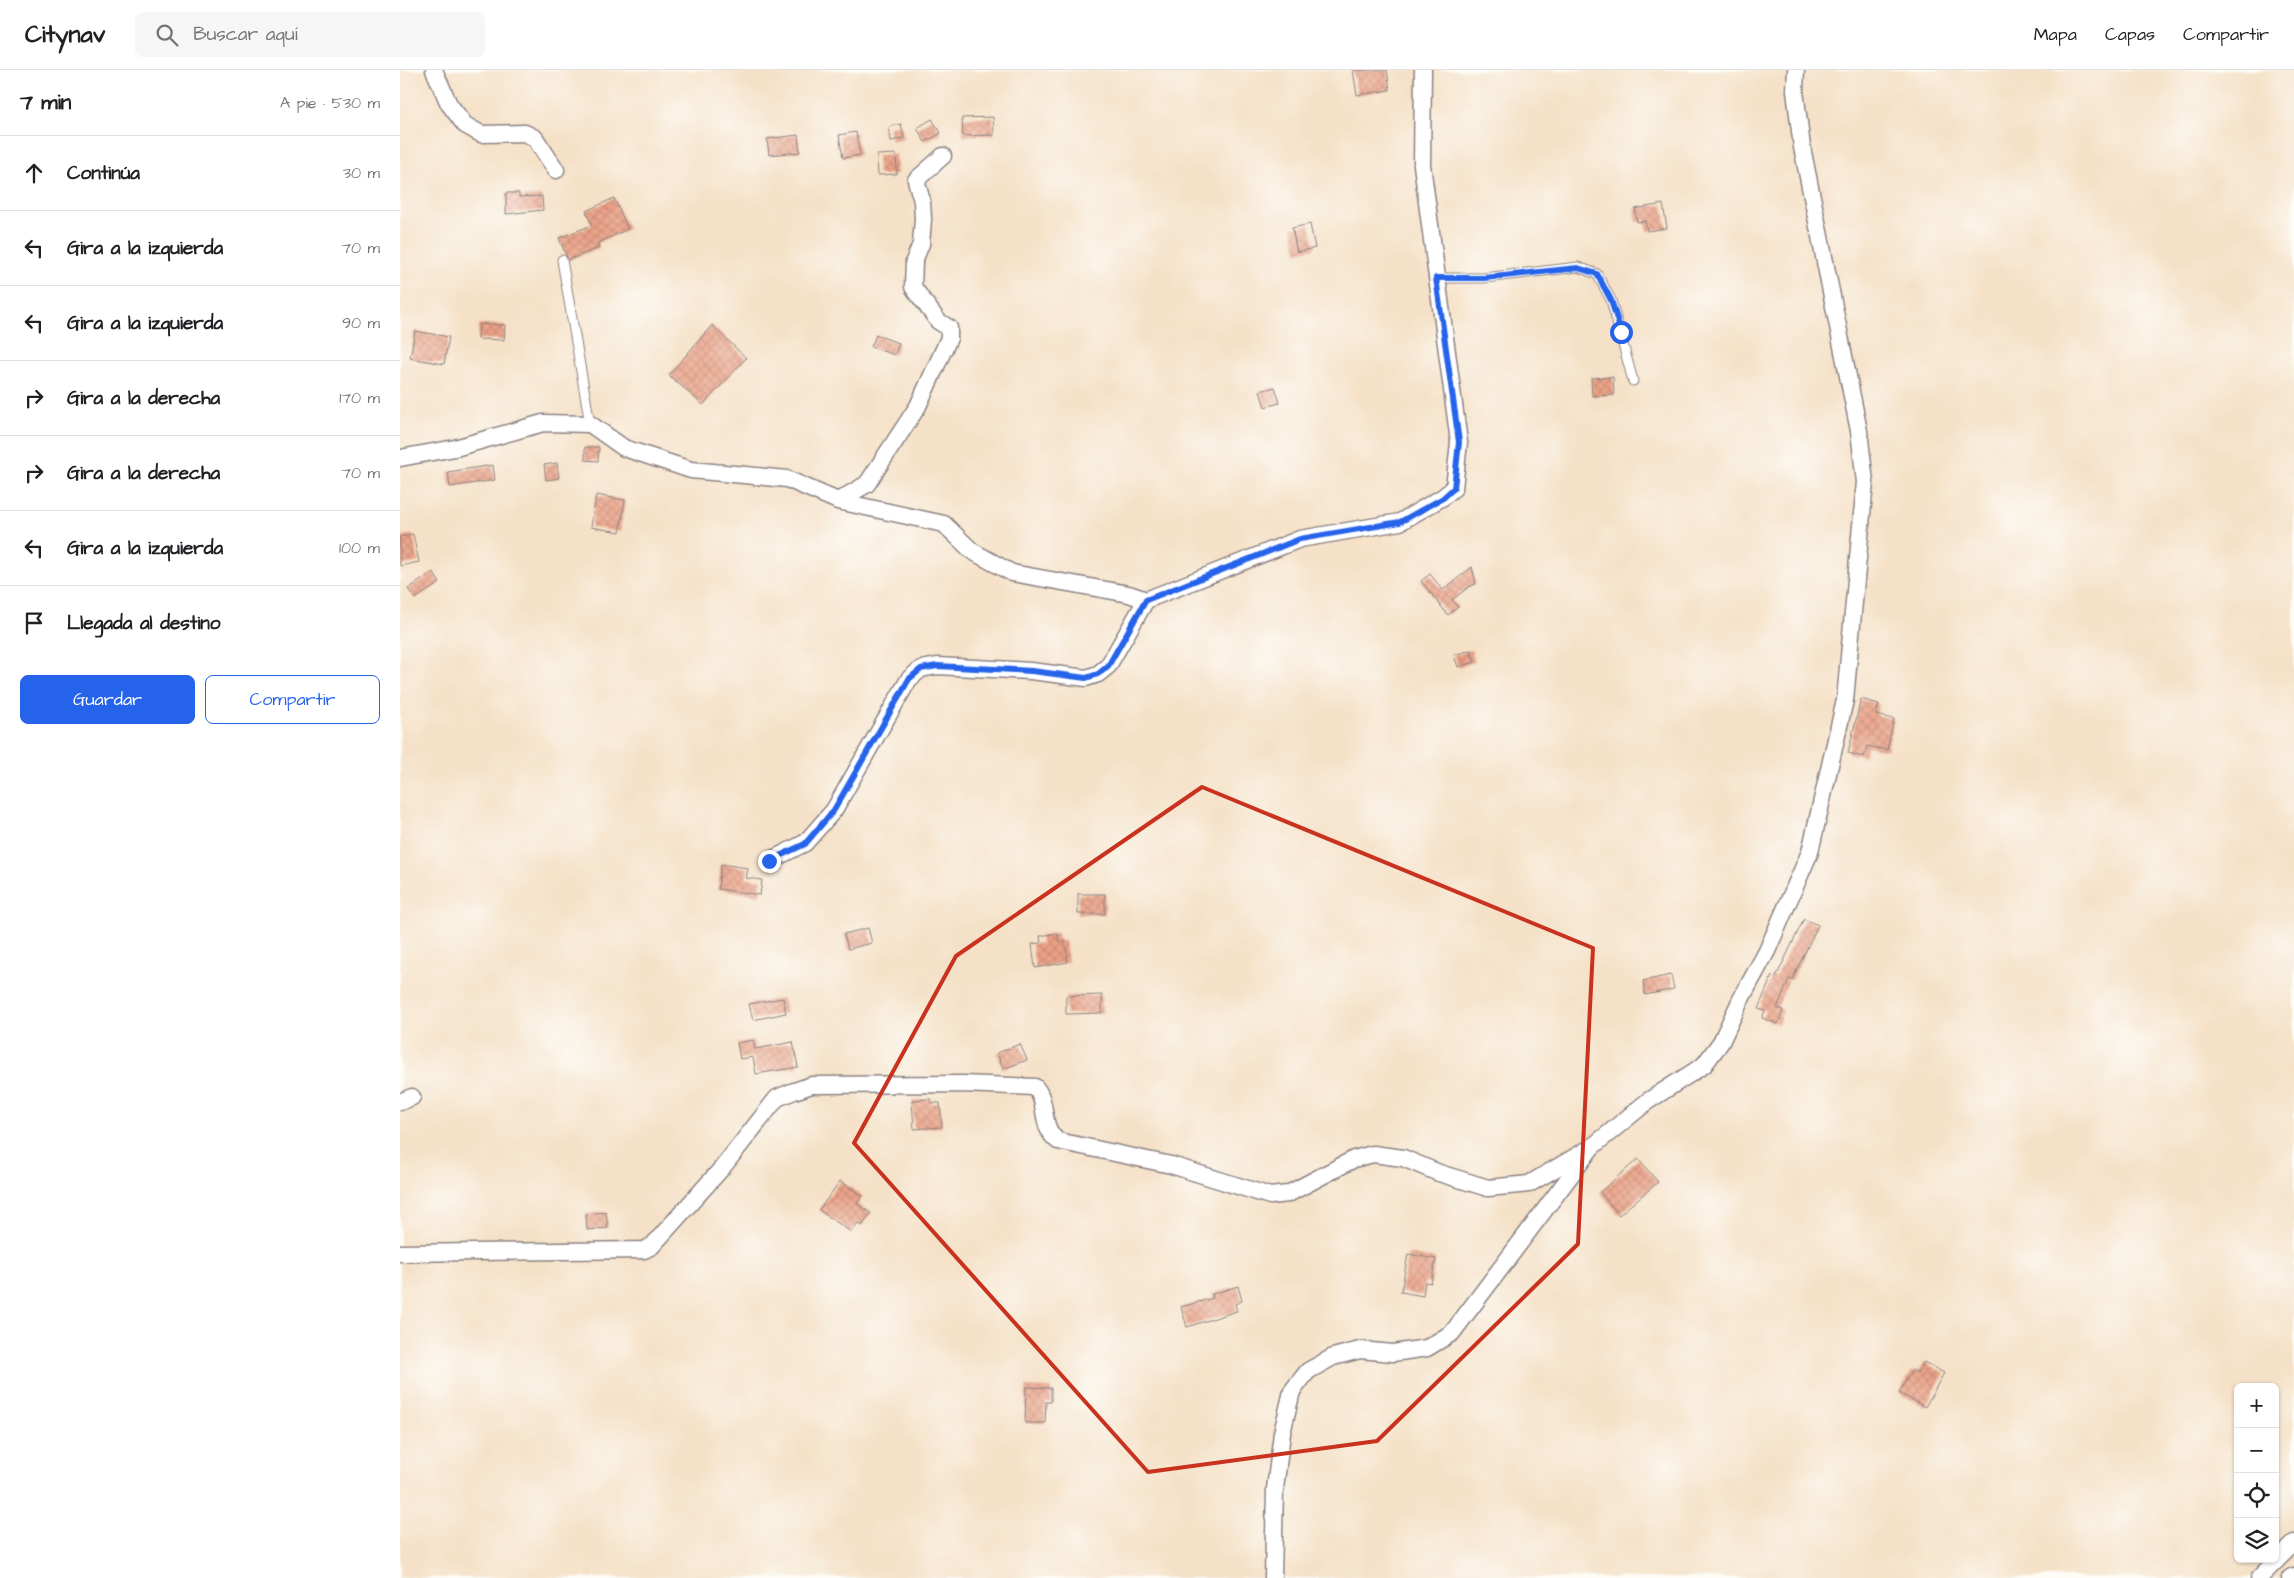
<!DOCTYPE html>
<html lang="es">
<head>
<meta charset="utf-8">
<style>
  :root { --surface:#fff; --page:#f6f6f6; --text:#202124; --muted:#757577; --line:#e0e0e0; --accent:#2563eb }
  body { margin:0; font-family:"Architects Daughter",sans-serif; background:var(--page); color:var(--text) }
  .controls { position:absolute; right:15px; bottom:15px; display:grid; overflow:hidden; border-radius:8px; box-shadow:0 1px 4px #0004 }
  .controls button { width:45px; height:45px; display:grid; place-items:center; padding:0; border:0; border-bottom:1px solid var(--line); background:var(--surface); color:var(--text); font:25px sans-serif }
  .stop { position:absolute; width:15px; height:15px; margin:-11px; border:4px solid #2563eb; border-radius:50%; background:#fff }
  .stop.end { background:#2563eb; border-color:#fff; box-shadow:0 1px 5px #0008 }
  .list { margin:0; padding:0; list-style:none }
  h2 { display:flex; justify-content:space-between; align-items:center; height:65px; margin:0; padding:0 20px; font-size:21px }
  h2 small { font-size:16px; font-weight:400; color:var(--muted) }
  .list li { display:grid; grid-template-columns:32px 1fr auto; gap:15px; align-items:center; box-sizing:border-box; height:75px; padding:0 20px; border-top:1px solid var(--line) }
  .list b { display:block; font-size:19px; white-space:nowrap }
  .list em { font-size:16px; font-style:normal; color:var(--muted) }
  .actions { display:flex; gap:10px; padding:15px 20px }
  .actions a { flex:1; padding:11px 0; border:1px solid var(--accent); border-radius:8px; text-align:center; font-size:18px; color:var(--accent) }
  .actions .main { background:var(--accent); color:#fff }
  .icon { flex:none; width:28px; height:28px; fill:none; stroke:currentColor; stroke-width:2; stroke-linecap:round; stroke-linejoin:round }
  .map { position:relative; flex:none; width:1894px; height:1508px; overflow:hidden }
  header { display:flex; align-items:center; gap:30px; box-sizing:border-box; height:70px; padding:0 25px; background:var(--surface); border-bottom:1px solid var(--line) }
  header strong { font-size:24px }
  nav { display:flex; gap:28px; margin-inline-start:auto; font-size:18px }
  .search { width:350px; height:45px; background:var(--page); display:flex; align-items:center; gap:12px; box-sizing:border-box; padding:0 18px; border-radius:8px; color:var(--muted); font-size:19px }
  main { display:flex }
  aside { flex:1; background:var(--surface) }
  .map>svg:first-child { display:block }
</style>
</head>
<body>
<header>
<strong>Citynav</strong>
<div class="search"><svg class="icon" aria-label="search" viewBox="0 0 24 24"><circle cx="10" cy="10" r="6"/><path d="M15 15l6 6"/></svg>Buscar aquí</div>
<nav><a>Mapa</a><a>Capas</a><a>Compartir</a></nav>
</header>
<main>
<aside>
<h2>7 min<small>A pie · 530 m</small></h2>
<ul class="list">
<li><svg class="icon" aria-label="ahead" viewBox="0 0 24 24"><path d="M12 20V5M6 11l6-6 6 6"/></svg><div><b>Continúa</b></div><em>30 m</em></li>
<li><svg class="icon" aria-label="left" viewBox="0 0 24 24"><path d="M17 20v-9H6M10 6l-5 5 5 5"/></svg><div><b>Gira a la izquierda</b></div><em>70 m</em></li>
<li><svg class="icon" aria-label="left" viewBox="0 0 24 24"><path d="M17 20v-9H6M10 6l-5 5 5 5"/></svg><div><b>Gira a la izquierda</b></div><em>90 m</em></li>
<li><svg class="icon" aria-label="right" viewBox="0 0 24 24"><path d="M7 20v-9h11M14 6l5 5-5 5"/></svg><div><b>Gira a la derecha</b></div><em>170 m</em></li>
<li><svg class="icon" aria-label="right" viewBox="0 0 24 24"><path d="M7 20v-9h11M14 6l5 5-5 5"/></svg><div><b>Gira a la derecha</b></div><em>70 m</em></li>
<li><svg class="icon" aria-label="left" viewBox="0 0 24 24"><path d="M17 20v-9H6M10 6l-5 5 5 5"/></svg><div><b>Gira a la izquierda</b></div><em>100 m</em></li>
<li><svg class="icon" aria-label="arrive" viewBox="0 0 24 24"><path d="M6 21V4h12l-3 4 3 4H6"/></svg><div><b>Llegada al destino</b></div></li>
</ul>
<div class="actions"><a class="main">Guardar</a><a>Compartir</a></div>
</aside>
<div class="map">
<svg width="1894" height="1508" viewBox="0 0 1894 1508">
  <defs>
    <pattern id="building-cross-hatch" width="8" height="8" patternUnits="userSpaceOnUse" patternTransform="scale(1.25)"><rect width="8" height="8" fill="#eba287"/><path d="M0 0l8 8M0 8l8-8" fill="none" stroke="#c98b75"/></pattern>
  </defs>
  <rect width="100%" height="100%" fill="#fdfcf7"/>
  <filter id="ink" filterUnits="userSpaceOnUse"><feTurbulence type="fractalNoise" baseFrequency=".02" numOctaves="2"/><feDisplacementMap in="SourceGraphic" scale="10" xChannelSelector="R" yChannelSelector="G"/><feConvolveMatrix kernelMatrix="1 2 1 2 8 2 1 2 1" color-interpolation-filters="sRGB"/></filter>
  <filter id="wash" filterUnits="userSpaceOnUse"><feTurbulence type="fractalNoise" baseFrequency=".0096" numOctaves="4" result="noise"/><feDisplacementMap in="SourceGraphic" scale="20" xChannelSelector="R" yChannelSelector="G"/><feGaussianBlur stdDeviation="1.12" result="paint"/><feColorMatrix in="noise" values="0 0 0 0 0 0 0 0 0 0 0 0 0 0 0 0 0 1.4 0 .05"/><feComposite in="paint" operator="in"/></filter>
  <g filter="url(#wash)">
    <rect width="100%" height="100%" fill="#f5e1c7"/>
    <g id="blocks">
      <!-- building -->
      <g fill="url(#building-cross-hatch)">
        <polygon points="953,0 987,0 990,20 957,25"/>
        <polygon points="593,47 594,65 563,66 562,48"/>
        <polygon points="532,49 541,63 525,72 517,58"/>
        <polygon points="501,54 504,68 491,71 489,57"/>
        <polygon points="456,62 460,85 443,88 439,65"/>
        <polygon points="398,65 400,82 369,85 367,69"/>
        <polygon points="496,84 497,104 478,105 477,85"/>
        <polygon points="106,123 119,123 119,127 142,126 143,140 106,144"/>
        <polygon points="214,128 228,159 198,173 199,178 168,190 159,168 192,155 186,141"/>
        <polygon points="1263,134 1267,158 1247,161 1245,151 1237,152 1235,139"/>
        <polygon points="910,154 915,178 897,182 892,158"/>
        <polygon points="79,254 105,255 104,270 78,269"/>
        <polygon points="312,255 346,288 303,335 269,305"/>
        <polygon points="15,261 49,267 44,294 10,288"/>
        <polygon points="476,265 499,273 495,285 471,277"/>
        <polygon points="1213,307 1214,325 1192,326 1191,308"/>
        <polygon points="875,317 880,333 865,337 860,321"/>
        <polygon points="185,377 199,377 198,391 185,390"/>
        <polygon points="157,393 159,408 146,410 144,395"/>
        <polygon points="93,395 95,410 50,417 48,402"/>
        <polygon points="196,425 225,430 220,462 191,457"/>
        <polygon points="13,464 19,492 0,496 0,467"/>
        <polygon points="1072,497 1076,514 1070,516 1052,530 1058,537 1048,545 1021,511 1030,504 1043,520"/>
        <polygon points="33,502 40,513 15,529 8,519"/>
        <polygon points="1071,580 1075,592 1058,597 1054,585"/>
        <polygon points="1461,629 1479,634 1476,645 1494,649 1487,680 1467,676 1464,687 1448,683"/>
        <polygon points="321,794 348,798 346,808 362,810 360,825 318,819"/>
        <rect x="678" y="824" width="27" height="20"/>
        <polygon points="1404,849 1418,855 1392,910 1389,909 1377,938 1383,940 1378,954 1362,948 1365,941 1358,939 1372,906 1376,907"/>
        <polygon points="468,858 472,873 448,879 444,864"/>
        <polygon points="657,863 659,871 665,871 668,892 635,898 632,874 641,873 640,866"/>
        <polygon points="1271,905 1274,919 1245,925 1243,911"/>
        <polygon points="702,925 702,943 666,944 666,926"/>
        <polygon points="383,928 386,943 353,950 349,934"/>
        <polygon points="353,970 355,979 393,972 398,997 356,1004 353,987 340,989 337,973"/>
        <polygon points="620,974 627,990 603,999 597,983"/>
        <polygon points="531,1029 531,1033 540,1033 542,1057 514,1059 512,1030"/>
        <polygon points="1238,1089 1258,1112 1219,1145 1200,1122"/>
        <polygon points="440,1111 463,1126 457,1134 471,1143 462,1156 458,1153 451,1162 419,1140"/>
        <polygon points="206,1142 208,1158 187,1160 186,1144"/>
        <polygon points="1008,1184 1036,1189 1031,1213 1025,1212 1023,1226 1001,1222"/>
        <polygon points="838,1216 842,1231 835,1234 837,1241 787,1257 781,1237 813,1228 812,1224"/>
        <polygon points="1524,1292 1544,1303 1525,1337 1499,1323 1512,1300 1517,1303"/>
        <polygon points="626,1317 651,1318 651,1332 646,1332 645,1353 625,1353"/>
      </g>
    </g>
  </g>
  <g filter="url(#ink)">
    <use href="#blocks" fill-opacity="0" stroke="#8c8281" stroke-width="1"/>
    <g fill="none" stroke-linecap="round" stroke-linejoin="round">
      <defs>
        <g id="lane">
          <polyline points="162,190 190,354"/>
          <polyline points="1036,208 1084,208 1178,197 1197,204 1211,230 1233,311"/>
        </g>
        <g id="street">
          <polyline points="34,0 49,34 65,55 81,64 125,63 135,68 156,100"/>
          <polyline points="0,388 55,378 143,353 190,354 224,378 291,400 387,409 438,431 544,454 572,481 612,503 729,524 746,530 900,469 1000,452 1043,427 1054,418 1059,372 1022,95 1023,0"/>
          <polyline points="438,431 467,414 518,336 549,268 549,258 538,251 513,217 514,191 521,174 523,149 522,131 516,110 543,86"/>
          <polyline points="369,791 405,773 434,740 509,609 521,599 537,596 631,601 686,608 698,604 708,596 746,530"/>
          <polyline points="0,1032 12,1027"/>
          <path d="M0,1183l244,-3 8,-4 70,-78 55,-70 17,-7 18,-6 150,-1 73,3c14,15 4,40 23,54l113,24 99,31 18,-2 66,-35 19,-5 30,4 36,15 49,15 41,-4 56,-33"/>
          <polyline points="873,1508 875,1419 882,1363 892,1321 908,1301 933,1287 960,1280 993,1283 1027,1278 1052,1263 1192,1077 1248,1031 1304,995 1321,972 1341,929 1367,881 1410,782 1445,630 1465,412 1459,361 1402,77 1395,21 1396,0"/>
          <polyline points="1859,1508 1894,1473"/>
          <polyline points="1890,1508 1894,1506"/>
        </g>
      </defs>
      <!-- lane casing -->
      <use href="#lane" stroke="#8c8281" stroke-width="11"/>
      <!-- street casing -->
      <use href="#street" stroke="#8c8281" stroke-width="19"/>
      <!-- lane -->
      <use href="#lane" stroke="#fff" stroke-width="9"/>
      <!-- street -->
      <use href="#street" stroke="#fff" stroke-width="16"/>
    </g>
  </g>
  <g fill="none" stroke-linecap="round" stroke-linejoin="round" filter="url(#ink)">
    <!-- route -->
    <polyline stroke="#2563eb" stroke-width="6" points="369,791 405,774 434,740 509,609 521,599 537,596 632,601 686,608 698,604 708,596 746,530 900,469 1000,452 1043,428 1054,418 1059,372 1036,208 1084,208 1178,198 1197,204 1211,230 1221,262"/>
  </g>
  <!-- marked area -->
  <path fill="none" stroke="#c8321e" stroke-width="4" stroke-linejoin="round" d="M802,717l391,161 -15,296 -201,197 -229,31 -294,-329 102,-187z"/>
</svg>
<div class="controls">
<button>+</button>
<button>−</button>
<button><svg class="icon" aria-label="locate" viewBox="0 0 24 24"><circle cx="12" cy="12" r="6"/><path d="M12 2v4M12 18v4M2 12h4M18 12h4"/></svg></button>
<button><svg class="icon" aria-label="layers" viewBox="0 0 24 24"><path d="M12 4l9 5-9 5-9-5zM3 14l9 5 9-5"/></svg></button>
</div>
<div class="stop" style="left:1221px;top:262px"></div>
<div class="stop end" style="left:369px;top:791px"></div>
</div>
</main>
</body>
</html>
